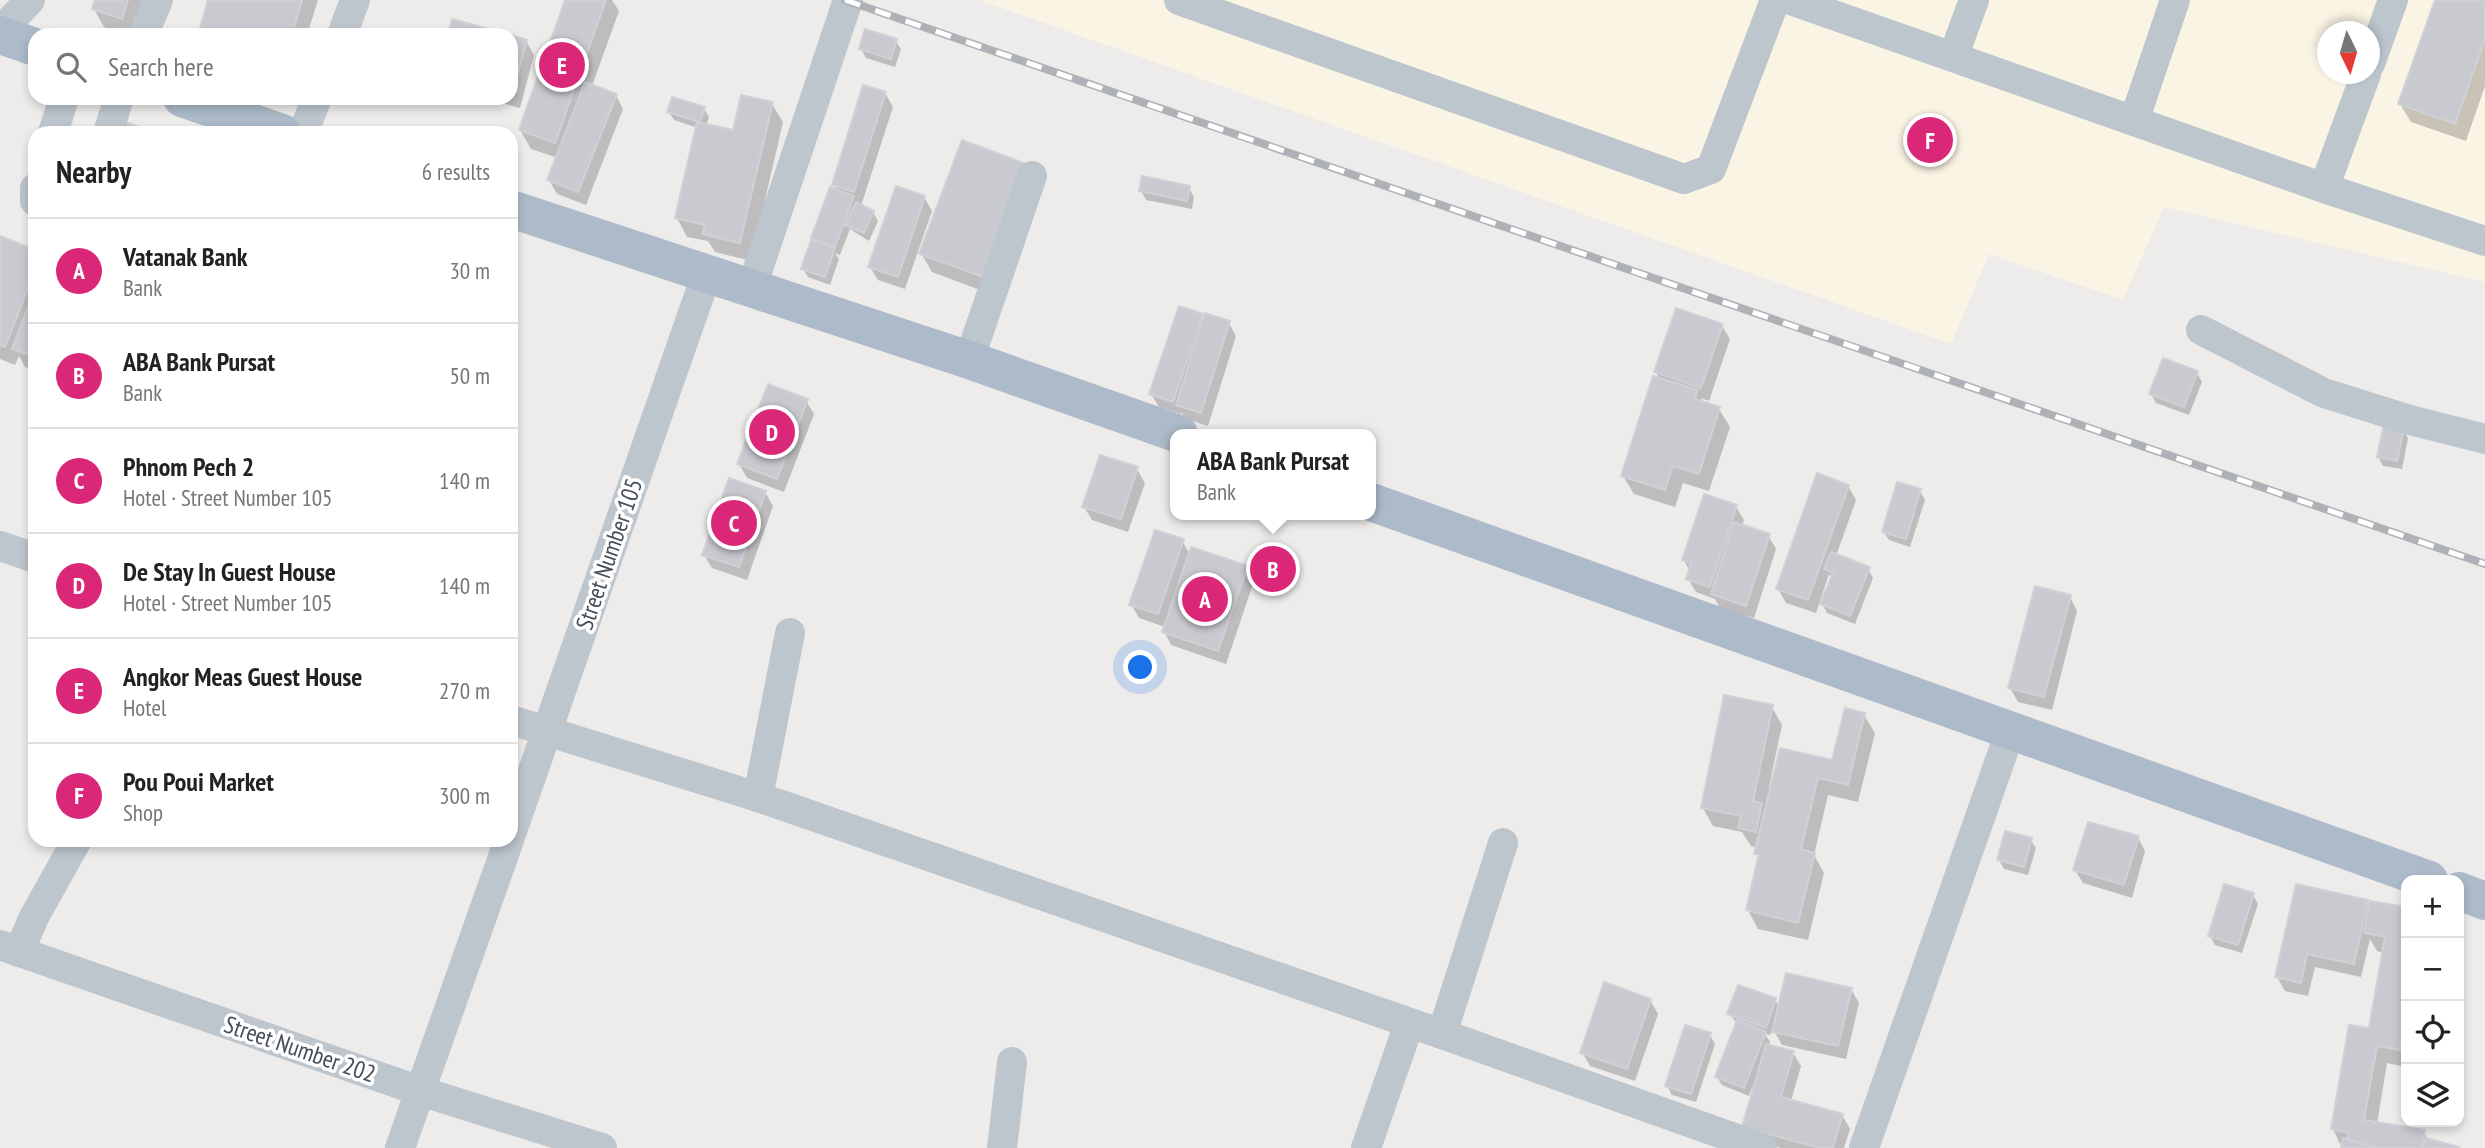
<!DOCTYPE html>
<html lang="en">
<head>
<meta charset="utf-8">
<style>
  :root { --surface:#fff; --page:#f6f6f6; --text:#222; --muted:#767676; --line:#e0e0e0; --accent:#db2777 }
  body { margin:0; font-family:"PT Sans Narrow",sans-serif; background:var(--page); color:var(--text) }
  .controls { position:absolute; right:21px; bottom:21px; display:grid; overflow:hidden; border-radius:14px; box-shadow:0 4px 10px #0003 }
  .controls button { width:63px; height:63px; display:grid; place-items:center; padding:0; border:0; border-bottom:2px solid var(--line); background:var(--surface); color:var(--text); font:35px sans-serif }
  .compass { position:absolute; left:2317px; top:21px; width:63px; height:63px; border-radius:50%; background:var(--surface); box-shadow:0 4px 10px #0003; rotate:175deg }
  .you { position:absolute; left:1141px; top:668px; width:24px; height:24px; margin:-18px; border:5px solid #fff; border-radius:50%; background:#1a73e8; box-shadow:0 0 0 10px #1a73e833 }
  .badge { display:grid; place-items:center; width:46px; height:46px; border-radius:50%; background:var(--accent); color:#fff; font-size:23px; font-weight:700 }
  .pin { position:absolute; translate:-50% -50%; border:4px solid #fff; box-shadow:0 2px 7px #0006 }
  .popup { position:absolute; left:1170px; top:429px; width:206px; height:91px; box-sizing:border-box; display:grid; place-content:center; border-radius:14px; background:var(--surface); filter:drop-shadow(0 2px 5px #0005); font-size:23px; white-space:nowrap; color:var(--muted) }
  .popup b { font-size:26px; color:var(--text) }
  .popup::after { content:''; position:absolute; left:50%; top:100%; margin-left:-14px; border:14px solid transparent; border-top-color:var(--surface) }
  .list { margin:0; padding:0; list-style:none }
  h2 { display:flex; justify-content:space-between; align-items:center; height:91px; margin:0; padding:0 28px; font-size:30px }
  h2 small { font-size:23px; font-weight:400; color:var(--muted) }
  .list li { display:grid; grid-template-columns:46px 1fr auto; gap:21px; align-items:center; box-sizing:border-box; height:105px; padding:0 28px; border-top:2px solid var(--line) }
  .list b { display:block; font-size:26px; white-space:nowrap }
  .list p { margin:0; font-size:23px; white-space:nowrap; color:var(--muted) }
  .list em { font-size:23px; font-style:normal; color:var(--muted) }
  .icon { flex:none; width:38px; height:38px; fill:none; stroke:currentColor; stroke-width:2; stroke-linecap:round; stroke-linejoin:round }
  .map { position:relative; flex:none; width:2485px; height:1148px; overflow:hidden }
  .search { position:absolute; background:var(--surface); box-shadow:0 4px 10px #0003; left:28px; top:28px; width:490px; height:77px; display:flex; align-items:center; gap:18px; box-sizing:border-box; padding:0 24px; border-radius:21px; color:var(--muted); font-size:26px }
  .panel { position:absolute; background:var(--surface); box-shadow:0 4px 10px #0003; left:28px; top:126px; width:490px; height:721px; border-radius:21px }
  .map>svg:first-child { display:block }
</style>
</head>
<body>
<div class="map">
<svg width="2485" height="1148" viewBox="0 0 2485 1148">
  <rect width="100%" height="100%" fill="#eeebeb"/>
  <!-- commercial -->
  <path fill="#faf4e4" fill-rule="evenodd" d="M979,0h1506v282l-321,-75 -41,93 -134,-46 -38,90zM2328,32h42v42h-42z"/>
  <!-- shadow -->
  <g fill="#0003">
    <polygon points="96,0 144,0 129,35 104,27 94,9"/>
    <polygon points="210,0 318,0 307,35 199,35"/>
    <polygon points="567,0 612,0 619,11 592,86 616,95 623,109 586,205 557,194 549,180 558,158 531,149 520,130"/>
    <polygon points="2436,0 2485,0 2485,86 2466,141 2411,122 2400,104"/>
    <polygon points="511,37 526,41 534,55 520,108 482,98 511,98"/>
    <polygon points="895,40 901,49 895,67 866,58 861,49"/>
    <polygon points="885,93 893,107 861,206 873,212 878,221 869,241 850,229 840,255 835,253 839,259 830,285 808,277 803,269 817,244 813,238 837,192 834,185"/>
    <polygon points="265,98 288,98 286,104"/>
    <polygon points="772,104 783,122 751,261 715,252 708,241 687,237 677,218 698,128 674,120 669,112 704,109 709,117 706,126 734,132"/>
    <polygon points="1028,166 996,296 932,272 921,253"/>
    <polygon points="1189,188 1194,197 1192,209 1146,200 1141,191"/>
    <polygon points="924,197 932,211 905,289 878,280 870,267"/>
    <polygon points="0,238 35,252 35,371 25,367 19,356 15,365 0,359"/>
    <polygon points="1201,315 1204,320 1228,322 1236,336 1208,426 1186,419 1181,412 1181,414 1159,407 1151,394"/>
    <polygon points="1722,326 1730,339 1709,401 1701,398 1704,404 1719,409 1730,427 1709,491 1683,483 1675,507 1634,494 1623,476 1660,380 1656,372"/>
    <polygon points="2197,373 2202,382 2189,415 2156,403 2151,394"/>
    <polygon points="806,401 814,414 784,492 747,478 739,464"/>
    <polygon points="2403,429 2408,438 2402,469 2383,466 2378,457"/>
    <polygon points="1137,469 1145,483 1128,532 1092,520 1084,507"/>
    <polygon points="1848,486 1856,500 1836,556 1868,569 1873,578 1855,624 1827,613 1822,604 1832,578 1829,574 1816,613 1786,603 1778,589"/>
    <polygon points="1920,491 1925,500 1910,547 1889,540 1883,531"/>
    <polygon points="765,492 773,506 747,580 712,568 704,555"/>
    <polygon points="1736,507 1744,520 1742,527 1768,535 1776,549 1754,618 1720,608 1715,599 1696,592 1688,579 1690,572 1684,560"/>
    <polygon points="1182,541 1190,554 1246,568 1254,581 1226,664 1171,645 1164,631 1165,627 1139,618 1131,604"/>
    <polygon points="2070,597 2077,611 2052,710 2018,702 2010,688"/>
    <polygon points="1772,707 1782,725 1769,787 1833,762 1864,715 1875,733 1858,802 1828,795 1814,855 1824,873 1808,940 1758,929 1748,910 1760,859 1758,848 1751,846 1742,832 1713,826 1703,808"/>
    <polygon points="2138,838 2145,851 2132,898 2083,883 2075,870"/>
    <polygon points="2030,839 2036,848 2028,875 2004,869 1999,860"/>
    <polygon points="2253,895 2258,904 2242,953 2215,945 2210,936"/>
    <polygon points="2367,901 2371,908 2372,903 2406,909 2406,1067 2387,1063 2377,1124 2424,1132 2428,1140 2456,1148 2342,1148 2333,1129 2370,1030 2384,953 2377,951 2370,939 2361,977 2315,967 2308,996 2285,991 2277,977"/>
    <polygon points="1851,989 1859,1003 1846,1059 1782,1045 1773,1029 1770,1035 1765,1034 1770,1042 1768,1046 1793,1053 1801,1066 1791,1101 1842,1115 1850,1129 1844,1148 1781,1148 1752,1140 1755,1088 1752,1087 1749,1096 1722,1085 1717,1077 1738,1024 1729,1014 1775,1000 1780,1008"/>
    <polygon points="1650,1000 1658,1014 1635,1081 1590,1066 1582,1052"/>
    <polygon points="1710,1035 1715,1044 1696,1102 1672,1095 1667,1086"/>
  </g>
  <!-- building -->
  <g fill="#c8cad0" stroke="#d0d1d7" stroke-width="2">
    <polygon points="95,0 128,0 122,19 92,9"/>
    <polygon points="208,0 302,0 292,35 198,35"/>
    <polygon points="565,0 606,0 555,143 519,130"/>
    <polygon points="2435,0 2485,0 2485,39 2455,124 2398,104"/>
    <polygon points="452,19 511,35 448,35"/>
    <polygon points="865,29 897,39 891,59 859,49"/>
    <polygon points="511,35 527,40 512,95 511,95"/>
    <polygon points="585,82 617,94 578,192 547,180"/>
    <polygon points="863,85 886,92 854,192 832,185"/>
    <polygon points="741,95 773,102 740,243 702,234 705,225 675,218 697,122 733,130"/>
    <polygon points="672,97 705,107 700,122 667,112"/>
    <polygon points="120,120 156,133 114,133"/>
    <polygon points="962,140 1029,165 986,278 919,254"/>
    <polygon points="1142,176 1190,186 1187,201 1139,191"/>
    <polygon points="896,186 925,196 898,277 868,267"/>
    <polygon points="830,187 854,196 835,247 811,238"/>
    <polygon points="856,202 874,211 864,233 845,225"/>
    <polygon points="0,236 35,250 35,270 5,347 0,345"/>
    <polygon points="811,240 835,248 825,277 801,269"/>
    <polygon points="35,289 35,357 12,349"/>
    <polygon points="1179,306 1203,314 1173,402 1149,394"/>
    <polygon points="1676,308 1723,324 1701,388 1654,372"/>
    <polygon points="1205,313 1230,321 1201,413 1176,405"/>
    <polygon points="2163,358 2198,371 2184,407 2149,394"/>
    <polygon points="1653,376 1698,390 1695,399 1720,407 1699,474 1673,466 1665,490 1621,476"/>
    <polygon points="768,384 808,399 777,479 737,464"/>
    <polygon points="2384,424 2404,428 2397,461 2377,457"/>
    <polygon points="1100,455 1138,467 1121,519 1082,507"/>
    <polygon points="1817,473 1849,485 1808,600 1776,589"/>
    <polygon points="729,478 766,491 739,567 702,555"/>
    <polygon points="1897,482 1921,489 1906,539 1882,532"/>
    <polygon points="1704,494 1737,505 1710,587 1686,579 1691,563 1682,560"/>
    <polygon points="1734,522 1770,534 1746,606 1711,594"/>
    <polygon points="1155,530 1184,539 1158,614 1129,605"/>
    <polygon points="1191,547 1248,566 1218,651 1162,632"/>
    <polygon points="1831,552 1870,567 1850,616 1820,604 1833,573 1824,569"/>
    <polygon points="2035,586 2071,595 2044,697 2008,688"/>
    <polygon points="1724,695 1773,705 1753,801 1762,803 1756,832 1738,828 1741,816 1701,808"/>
    <polygon points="1845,708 1865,713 1848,785 1818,778 1801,849 1815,853 1798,923 1746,910 1759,854 1754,854 1780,748 1832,760"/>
    <polygon points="2088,822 2139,836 2124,885 2073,870"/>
    <polygon points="2005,831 2032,838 2024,867 1997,860"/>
    <polygon points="2224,884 2254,893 2238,945 2208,936"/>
    <polygon points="2296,884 2368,900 2354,964 2307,954 2301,983 2275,977"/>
    <polygon points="2370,901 2406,907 2406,1033 2403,1033 2400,1050 2377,1046 2364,1120 2425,1130 2422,1148 2380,1148 2347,1142 2349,1133 2331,1129 2349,1025 2369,1028 2385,937 2364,933"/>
    <polygon points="1786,973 1852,988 1838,1046 1772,1032"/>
    <polygon points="1604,982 1651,999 1627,1069 1580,1053"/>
    <polygon points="1738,985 1776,998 1766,1028 1727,1014"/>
    <polygon points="1737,1020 1766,1032 1744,1088 1715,1077"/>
    <polygon points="1685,1025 1711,1033 1691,1094 1665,1086"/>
    <polygon points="1766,1044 1794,1051 1781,1097 1843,1114 1833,1148 1820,1148 1742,1127"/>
    <polygon points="2343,1138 2377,1148 2341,1148"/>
    <polygon points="2426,1138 2459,1147 2458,1148 2423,1148"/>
  </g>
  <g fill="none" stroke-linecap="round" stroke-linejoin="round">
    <!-- minor -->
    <g stroke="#bdc5cd" stroke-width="30">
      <polyline points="1179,0 1684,179 1711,169 1775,0"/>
      <polyline points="1791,0 2324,188 2485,241"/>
      <polyline points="0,32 30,0"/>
      <polyline points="143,35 158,0"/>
      <polyline points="342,35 355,0"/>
      <polyline points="1953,57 1974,0"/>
      <polyline points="2370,64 2393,0"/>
      <polyline points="2134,121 2175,0"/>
      <polyline points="53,133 64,98"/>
      <polyline points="108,133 119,98"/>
      <polyline points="303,133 317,98"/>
      <polyline points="35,188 35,201"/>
      <polyline points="2324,188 2366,74"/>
      <polyline points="752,287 848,0"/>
      <polyline points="2201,330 2324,393 2410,420 2485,439"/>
      <polyline points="969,360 1032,176"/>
      <polyline points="0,546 35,558"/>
      <polyline points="511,720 758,797 1442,1034 1762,1148"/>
      <polyline points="758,797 790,633"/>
      <polyline points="511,834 707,273"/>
      <polyline points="0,945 420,1091 602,1148"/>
      <polyline points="19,952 34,917 77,840"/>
      <polyline points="1442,1034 1503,843"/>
      <polyline points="400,1148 509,840"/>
      <polyline points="1002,1148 1012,1062"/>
      <polyline points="1366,1148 1409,1024"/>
      <polyline points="1864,1148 2011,729"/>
    </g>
    <!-- major -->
    <g stroke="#acbac9" stroke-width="38">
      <polyline points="0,35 35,47"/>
      <polyline points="182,98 282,133"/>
      <polyline points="511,209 969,360 1179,434"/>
      <polyline points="1371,502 2429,880"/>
      <polyline points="2459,891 2485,901"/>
    </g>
    <defs>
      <polyline id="rail" points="845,0 2485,564"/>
    </defs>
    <!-- rail casing -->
    <use href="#rail" stroke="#aeb1b6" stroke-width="8"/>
    <!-- rail -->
    <use href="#rail" stroke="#fff" stroke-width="5" stroke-dasharray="16" stroke-linecap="butt"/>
  </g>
  <g text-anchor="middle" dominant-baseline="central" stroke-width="7" stroke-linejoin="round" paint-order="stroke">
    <!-- street labels -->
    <g font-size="24" fill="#454e57" stroke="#fff">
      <text transform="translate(609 554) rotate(-71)">Street Number 105</text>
      <text transform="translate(300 1049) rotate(19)">Street Number 202</text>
    </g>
  </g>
</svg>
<div class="controls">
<button>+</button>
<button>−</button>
<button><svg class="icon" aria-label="locate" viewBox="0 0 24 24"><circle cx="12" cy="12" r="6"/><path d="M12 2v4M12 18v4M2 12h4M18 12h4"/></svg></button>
<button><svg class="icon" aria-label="layers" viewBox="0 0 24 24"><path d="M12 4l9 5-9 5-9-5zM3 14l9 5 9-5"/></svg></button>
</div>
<svg class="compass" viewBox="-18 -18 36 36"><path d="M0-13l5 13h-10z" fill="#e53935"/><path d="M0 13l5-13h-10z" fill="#767676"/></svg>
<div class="you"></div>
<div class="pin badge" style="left:1205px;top:599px">A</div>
<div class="pin badge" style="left:1273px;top:569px">B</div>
<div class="popup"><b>ABA Bank Pursat</b>Bank</div>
<div class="pin badge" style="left:734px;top:523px">C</div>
<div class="pin badge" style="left:772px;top:432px">D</div>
<div class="pin badge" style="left:562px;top:65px">E</div>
<div class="pin badge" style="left:1930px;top:140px">F</div>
<div class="search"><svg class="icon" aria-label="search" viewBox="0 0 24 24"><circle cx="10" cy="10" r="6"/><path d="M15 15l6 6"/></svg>Search here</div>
<section class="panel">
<h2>Nearby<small>6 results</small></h2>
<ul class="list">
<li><span class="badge">A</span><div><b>Vatanak Bank</b><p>Bank</p></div><em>30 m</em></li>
<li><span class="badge">B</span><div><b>ABA Bank Pursat</b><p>Bank</p></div><em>50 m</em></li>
<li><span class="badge">C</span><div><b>Phnom Pech 2</b><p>Hotel · Street Number 105</p></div><em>140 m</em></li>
<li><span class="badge">D</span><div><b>De Stay In Guest House</b><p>Hotel · Street Number 105</p></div><em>140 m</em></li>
<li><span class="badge">E</span><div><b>Angkor Meas Guest House</b><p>Hotel</p></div><em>270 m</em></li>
<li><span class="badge">F</span><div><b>Pou Poui Market</b><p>Shop</p></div><em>300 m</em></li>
</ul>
</section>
</div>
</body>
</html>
